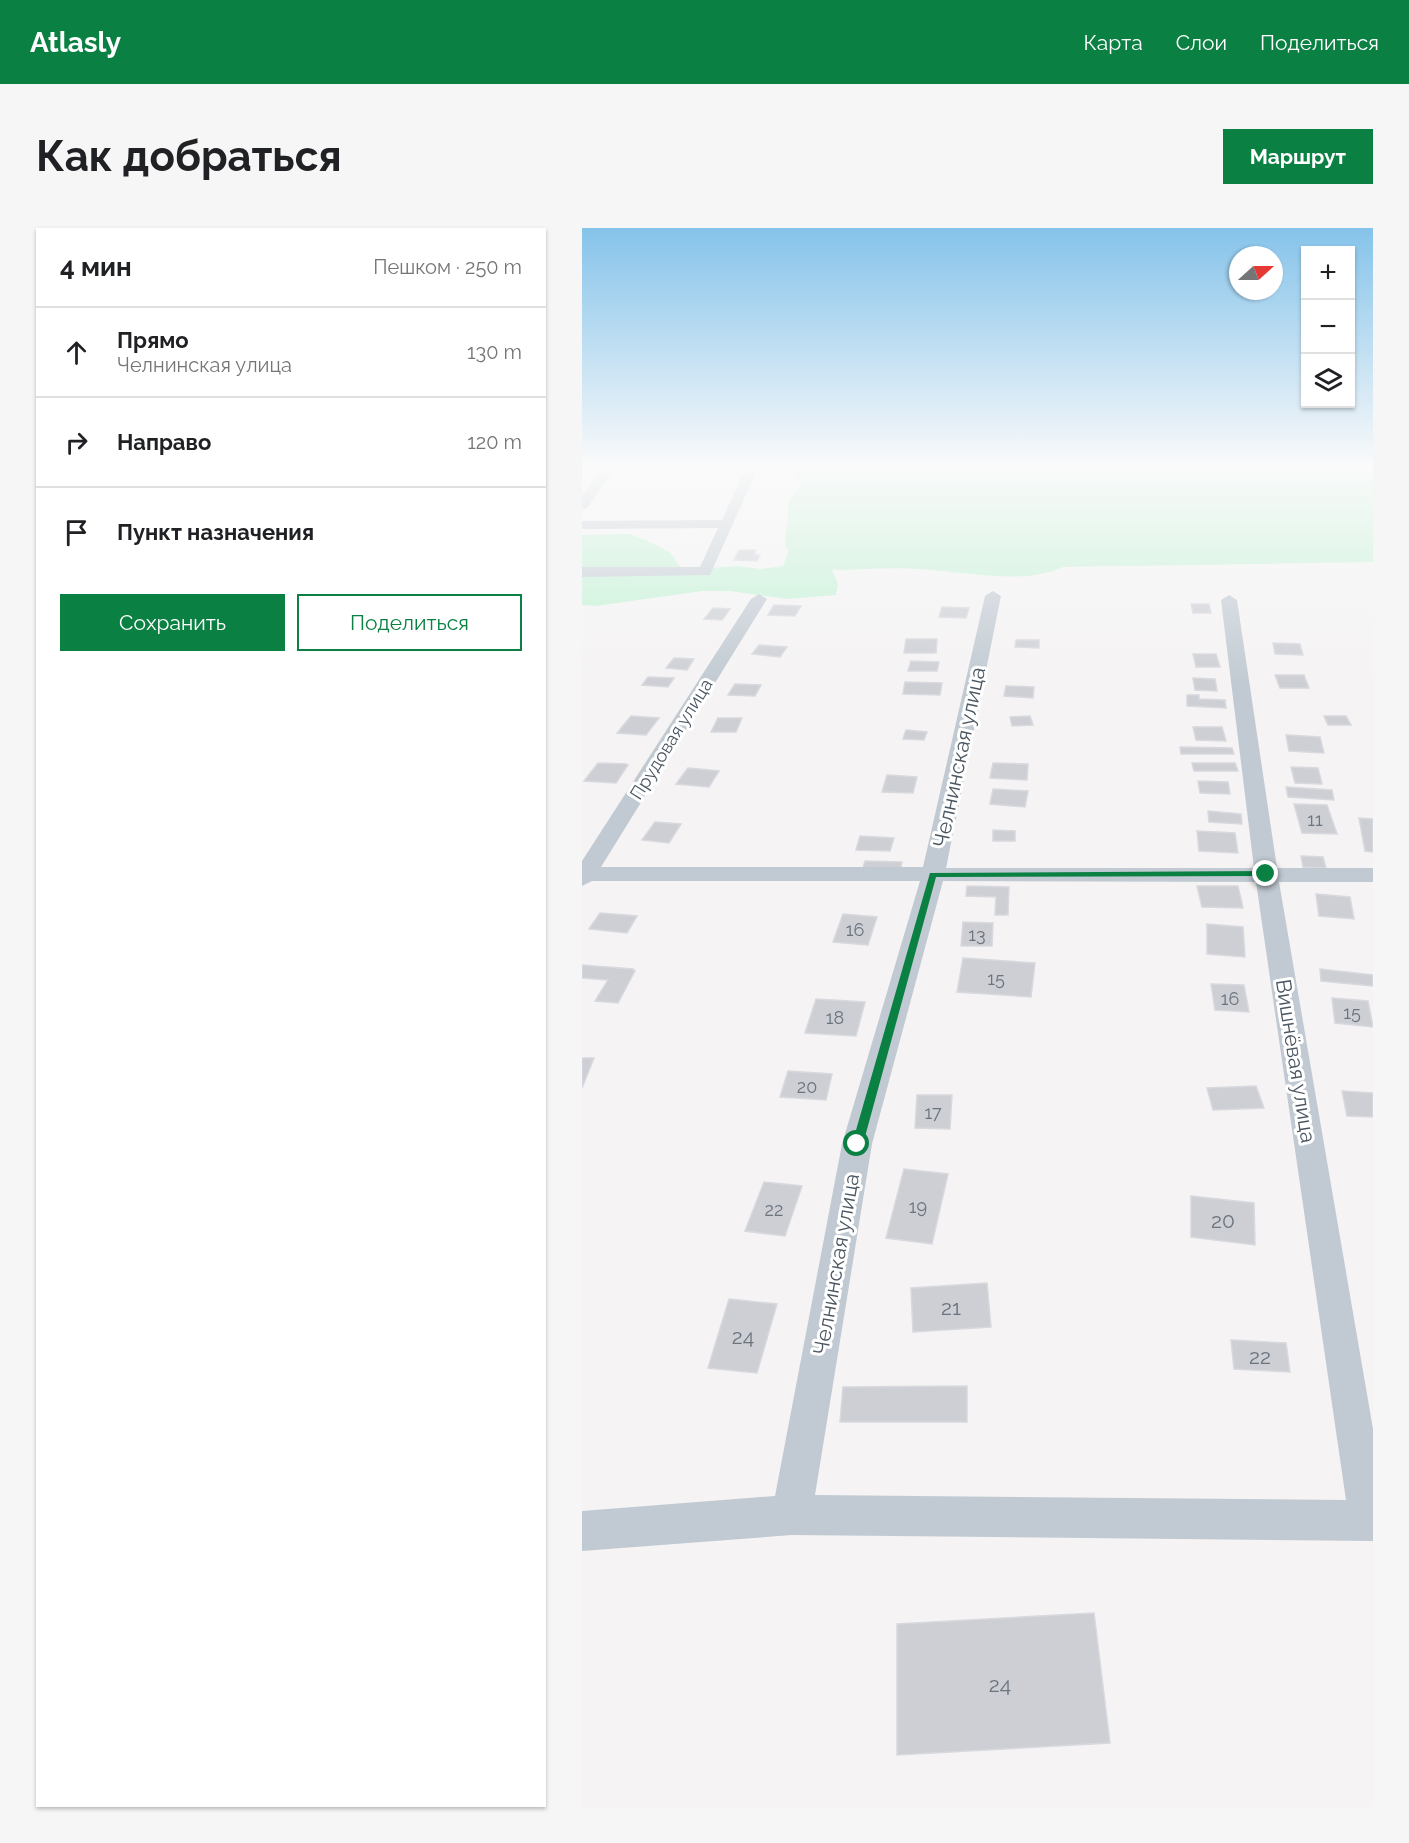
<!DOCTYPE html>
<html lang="ru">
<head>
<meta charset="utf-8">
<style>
  :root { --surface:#fff; --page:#f6f6f6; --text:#202124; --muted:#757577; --line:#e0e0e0; --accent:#0b8043 }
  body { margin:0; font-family:Raleway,sans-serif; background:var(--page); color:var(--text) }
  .controls { position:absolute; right:18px; top:18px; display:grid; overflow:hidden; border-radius:0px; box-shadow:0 2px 4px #0004 }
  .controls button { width:54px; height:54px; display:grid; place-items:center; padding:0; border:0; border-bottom:2px solid var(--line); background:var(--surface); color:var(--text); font:30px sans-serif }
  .compass { position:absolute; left:647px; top:18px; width:54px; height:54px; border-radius:50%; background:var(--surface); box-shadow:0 2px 4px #0004; rotate:69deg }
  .stop { position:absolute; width:18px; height:18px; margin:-14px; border:4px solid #0b8043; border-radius:50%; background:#fff }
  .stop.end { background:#0b8043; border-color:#fff; box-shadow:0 2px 6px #0008 }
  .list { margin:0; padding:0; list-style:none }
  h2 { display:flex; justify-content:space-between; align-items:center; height:78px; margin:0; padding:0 24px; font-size:26px }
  h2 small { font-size:20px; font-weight:400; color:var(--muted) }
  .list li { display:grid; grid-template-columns:39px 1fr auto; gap:18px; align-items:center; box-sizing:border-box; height:90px; padding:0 24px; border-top:2px solid var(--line) }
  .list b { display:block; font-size:22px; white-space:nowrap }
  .list p { margin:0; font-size:20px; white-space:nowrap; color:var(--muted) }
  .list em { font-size:20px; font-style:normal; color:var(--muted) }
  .actions { display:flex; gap:12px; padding:18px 24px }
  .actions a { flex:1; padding:14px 0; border:2px solid var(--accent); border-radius:0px; text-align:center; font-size:21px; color:var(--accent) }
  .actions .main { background:var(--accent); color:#fff }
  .icon { flex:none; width:33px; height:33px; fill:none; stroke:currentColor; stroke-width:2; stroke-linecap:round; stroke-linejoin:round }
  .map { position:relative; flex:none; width:791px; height:1579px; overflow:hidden; border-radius:0px }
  header { display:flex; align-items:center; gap:36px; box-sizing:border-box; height:84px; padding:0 30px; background:var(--accent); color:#fff }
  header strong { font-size:28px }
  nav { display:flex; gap:33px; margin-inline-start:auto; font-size:21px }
  .intro { display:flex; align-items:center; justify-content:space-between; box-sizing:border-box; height:144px; padding:0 36px }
  h1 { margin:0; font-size:42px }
  .button { padding:15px 27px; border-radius:0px; background:var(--accent); color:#fff; font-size:21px; font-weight:700 }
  main { display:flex; gap:36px; padding:0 36px }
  aside { flex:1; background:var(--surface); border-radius:0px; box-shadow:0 2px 4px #0004 }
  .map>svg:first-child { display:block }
</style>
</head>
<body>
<header>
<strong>Atlasly</strong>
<nav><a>Карта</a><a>Слои</a><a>Поделиться</a></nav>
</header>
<div class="intro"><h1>Как добраться</h1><a class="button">Маршрут</a></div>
<main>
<aside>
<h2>4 мин<small>Пешком · 250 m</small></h2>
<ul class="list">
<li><svg class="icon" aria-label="ahead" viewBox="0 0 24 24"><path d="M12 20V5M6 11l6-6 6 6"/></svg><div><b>Прямо</b><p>Челнинская улица</p></div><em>130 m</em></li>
<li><svg class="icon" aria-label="right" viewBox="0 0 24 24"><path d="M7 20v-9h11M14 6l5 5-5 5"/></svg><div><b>Направо</b></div><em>120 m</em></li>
<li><svg class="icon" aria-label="arrive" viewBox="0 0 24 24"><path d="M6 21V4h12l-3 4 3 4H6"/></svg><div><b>Пункт назначения</b></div></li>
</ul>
<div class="actions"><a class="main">Сохранить</a><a>Поделиться</a></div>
</aside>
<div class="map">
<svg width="791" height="1579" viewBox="0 0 791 1579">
  <rect width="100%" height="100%" fill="#f5f3f3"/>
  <!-- green -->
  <path fill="#c3f1d5" d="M213,235h578v99l-310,5c-40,19 -100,4 -143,2 -29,-2 -59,1 -88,1l6,14 -2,11 -48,4 -59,-8h-26l-108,15 -13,-1v-70l47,-1 17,6 25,13 11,17 55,-4 23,3 23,-3 6,-16 -4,-5 4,-44 12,-17 -13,-17z"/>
  <!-- building -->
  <g fill="#cdcfd5" stroke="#d7d9de" stroke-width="1.5">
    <polygon points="157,322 174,322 172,327 178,327 175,333 152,332"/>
    <polygon points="609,376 627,376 629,385 611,385"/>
    <polygon points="192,377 219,378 213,388 186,387"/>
    <polygon points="360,379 387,380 384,390 357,389"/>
    <polygon points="131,380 148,381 140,392 122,391"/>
    <polygon points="324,411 355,411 354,425 322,425"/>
    <polygon points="434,412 457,412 457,420 433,419"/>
    <polygon points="691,415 718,416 721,427 693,426"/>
    <polygon points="177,417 205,419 198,429 170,426"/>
    <polygon points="611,426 634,426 638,439 614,439"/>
    <polygon points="92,430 112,431 105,442 84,440"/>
    <polygon points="329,433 357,434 355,443 326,443"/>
    <polygon points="693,447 722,447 727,460 698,460"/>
    <polygon points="66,449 92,450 86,459 60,457"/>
    <polygon points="611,450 633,451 635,463 613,462"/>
    <polygon points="323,454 360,455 358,467 321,466"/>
    <polygon points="153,456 179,457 173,468 146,467"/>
    <polygon points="424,458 452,459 451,470 422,468"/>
    <polygon points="605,467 617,467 617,471 643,472 644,480 605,478"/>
    <polygon points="49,488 77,490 64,507 35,505"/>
    <polygon points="448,488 451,497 430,498 428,489"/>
    <polygon points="742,488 764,488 769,497 746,497"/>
    <polygon points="136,490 160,490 154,504 129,504"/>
    <polygon points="611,499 640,499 644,513 614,512"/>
    <polygon points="324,502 345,504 342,512 321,511"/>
    <polygon points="704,507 738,509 742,525 707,523"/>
    <polygon points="598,519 650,520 652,526 599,526"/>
    <polygon points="16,535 44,536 46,537 34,555 2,553"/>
    <polygon points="411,535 446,536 445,552 408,550"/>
    <polygon points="610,535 653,535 656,543 612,543"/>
    <polygon points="709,539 736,540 740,556 713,555"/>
    <polygon points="106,540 137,543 127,559 94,556"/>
    <polygon points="305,547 335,549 331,565 300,564"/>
    <polygon points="616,553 646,554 648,566 618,565"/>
    <polygon points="704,559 750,562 752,572 706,569"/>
    <polygon points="411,561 446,563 443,579 408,576"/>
    <polygon points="712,576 745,577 755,606 720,605"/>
    <polygon points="626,583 659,586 660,596 627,594"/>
    <polygon points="777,590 791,591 791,624 783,623"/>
    <polygon points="73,594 99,596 87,615 60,612"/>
    <polygon points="411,602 433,603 433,613 411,613"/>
    <polygon points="615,603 653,605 656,625 617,623"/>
    <polygon points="278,608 312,610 308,623 274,622"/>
    <polygon points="719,628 741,629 744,640 721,639"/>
    <polygon points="283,633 320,634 318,644 280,643"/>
    <polygon points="385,658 427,659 426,687 413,687 414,669 384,668"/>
    <polygon points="615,658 656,658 661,680 620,679"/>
    <polygon points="734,666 768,669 772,691 737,688"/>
    <polygon points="18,685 55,688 45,705 7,701"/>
    <polygon points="261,686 295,689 286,717 251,714"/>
    <polygon points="381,694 411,695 410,718 379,718"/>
    <polygon points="625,696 661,699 663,729 625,726"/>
    <polygon points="381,730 453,735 449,769 375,764"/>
    <polygon points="0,737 51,741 53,743 36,775 13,773 26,752 0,750"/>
    <polygon points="738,741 791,747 791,758 739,753"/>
    <polygon points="629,756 662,757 667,784 633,782"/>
    <polygon points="750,770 786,773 791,799 753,795"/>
    <polygon points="234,771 283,774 274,808 223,805"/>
    <polygon points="0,830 12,830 0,860"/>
    <polygon points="206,843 250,846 244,872 198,869"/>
    <polygon points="674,858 682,880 631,882 625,860"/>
    <polygon points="760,863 791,865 791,889 765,888"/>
    <polygon points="335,867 370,867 368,901 333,900"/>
    <polygon points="322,941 366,946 350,1016 304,1010"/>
    <polygon points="182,954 220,958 203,1008 163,1003"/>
    <polygon points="609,968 672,975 673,1017 609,1009"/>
    <polygon points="405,1055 409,1099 331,1104 329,1060"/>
    <polygon points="147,1071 195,1076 175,1145 126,1140"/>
    <polygon points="649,1112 704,1115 708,1144 652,1141"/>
    <polygon points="385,1158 385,1194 258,1194 261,1159"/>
    <polygon points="512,1385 528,1515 315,1527 315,1396"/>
  </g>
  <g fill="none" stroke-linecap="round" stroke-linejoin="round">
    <!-- minor -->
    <g fill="#c1cad2" fill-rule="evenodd">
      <polygon points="25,235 37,235 5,280 0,281 0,268"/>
      <polygon points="166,235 178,235 128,347 0,349 0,339 118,339 136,300 0,301 0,293 140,292"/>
      <path d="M411,363l8,5 -55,272h308l-33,-268 8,-5 8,5 40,268h96v14h-94l94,547v112l-581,-6 -210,16v-40l193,-15 67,-352 78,-263h-328l-10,5v-25l169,-262 8,-5 8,5 -166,268h322l62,-271zM361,653l313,1 90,618 -531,-5 57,-351z"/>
    </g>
  </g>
  <!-- sky -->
  <linearGradient id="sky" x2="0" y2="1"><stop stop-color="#85c3ea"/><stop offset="0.52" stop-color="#fafafa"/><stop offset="1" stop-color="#fafafa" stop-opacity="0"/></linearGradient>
  <rect width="791" height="456" fill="url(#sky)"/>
  <!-- route -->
  <polygon fill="#0b8043" points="684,643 688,646 687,648 354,649 281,916 279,919 272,919 270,916 348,645"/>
  <g text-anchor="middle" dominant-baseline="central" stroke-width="6" stroke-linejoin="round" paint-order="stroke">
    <!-- far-street labels -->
    <g font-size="18" fill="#4a5661" stroke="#fff">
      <text transform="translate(89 511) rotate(-58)">Прудовая улица</text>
    </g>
    <!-- number labels -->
    <g font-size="18" fill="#6b747e">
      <text x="733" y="591">11</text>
      <text x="273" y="701">16</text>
      <text x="395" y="706">13</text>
      <text x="414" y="750">15</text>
      <text x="648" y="770">16</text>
      <text x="770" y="784">15</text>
      <text x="253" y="789">18</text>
      <text x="225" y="858">20</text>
      <text x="351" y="884">17</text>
      <text x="336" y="978">19</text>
      <text x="192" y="981">22</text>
    </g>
    <!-- street labels -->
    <g font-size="21" fill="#4a5661" stroke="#fff">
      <text transform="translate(377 529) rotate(-78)">Челнинская улица</text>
      <text transform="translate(714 833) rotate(81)">Вишнёвая улица</text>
      <text transform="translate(254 1036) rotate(-80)">Челнинская улица</text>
    </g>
    <!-- near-number labels -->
    <g font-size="21" fill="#6b747e">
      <text x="641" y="992">20</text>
      <text x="369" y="1079">21</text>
      <text x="161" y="1108">24</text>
      <text x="678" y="1128">22</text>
      <text x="418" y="1456">24</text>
    </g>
  </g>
</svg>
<div class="controls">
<button>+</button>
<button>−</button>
<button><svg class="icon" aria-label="layers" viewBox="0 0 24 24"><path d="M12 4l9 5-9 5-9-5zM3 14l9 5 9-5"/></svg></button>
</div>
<svg class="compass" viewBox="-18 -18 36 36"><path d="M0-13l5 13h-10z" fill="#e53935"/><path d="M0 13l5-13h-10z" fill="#757577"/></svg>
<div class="stop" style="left:275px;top:916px"></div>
<div class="stop end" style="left:684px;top:646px"></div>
</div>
</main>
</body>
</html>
